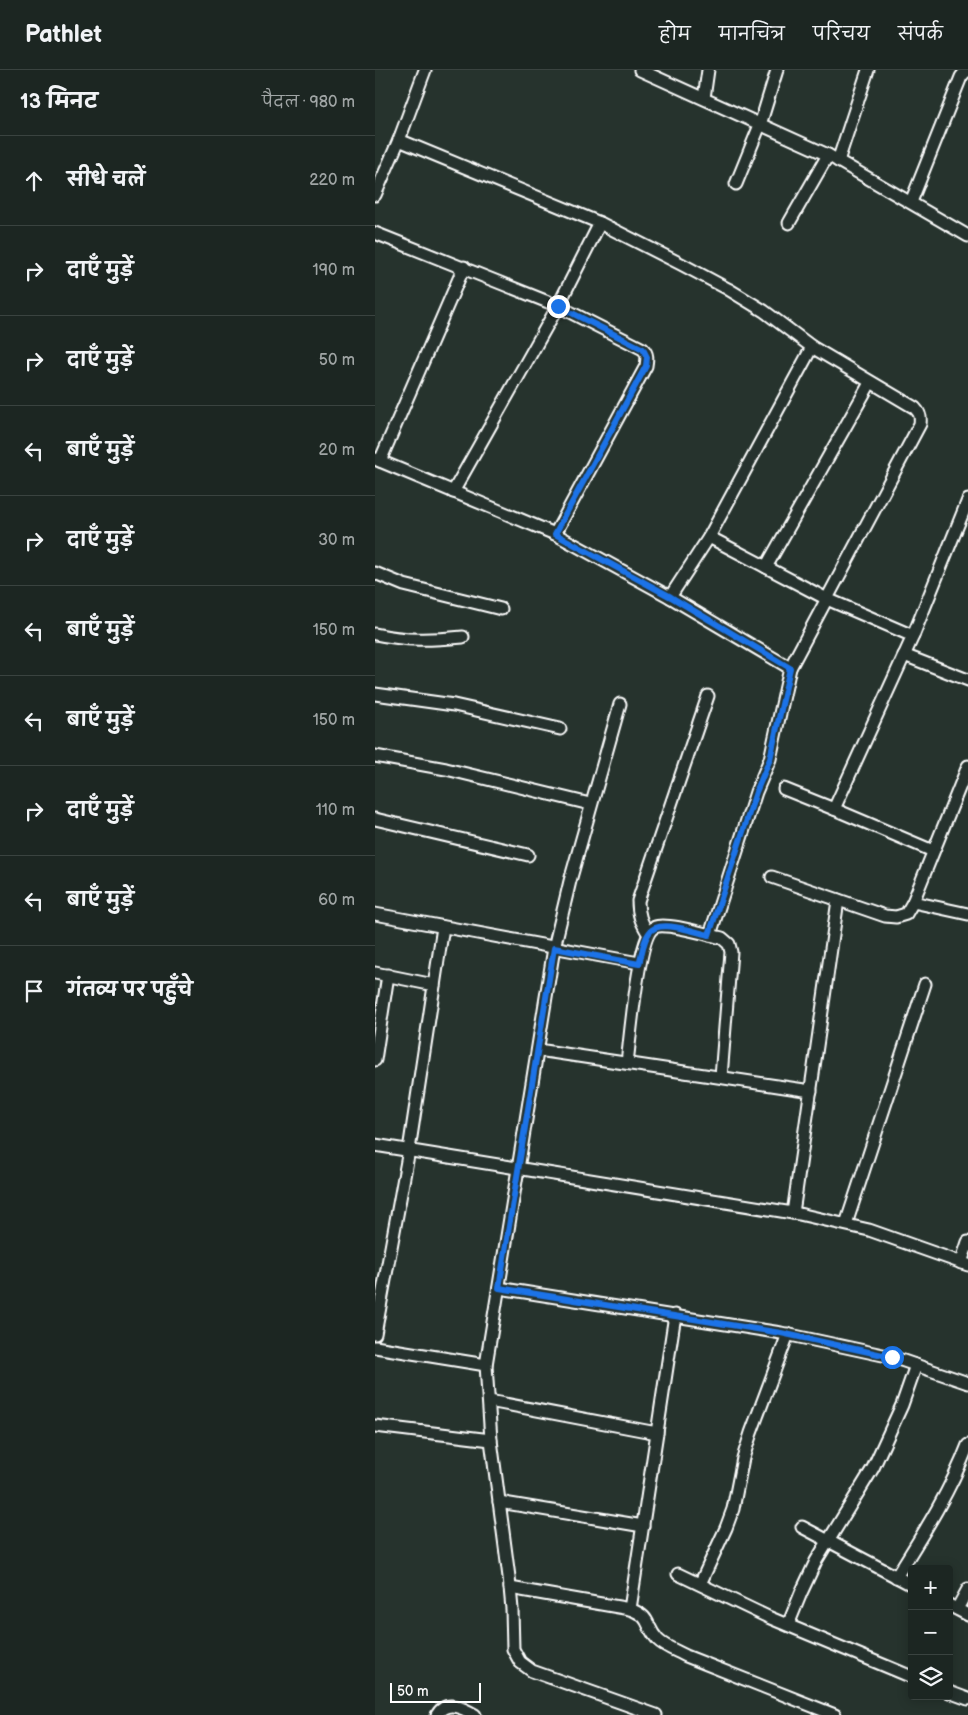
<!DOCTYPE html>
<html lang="hi">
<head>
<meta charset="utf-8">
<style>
  :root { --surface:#1c2622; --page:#252e2a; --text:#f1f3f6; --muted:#a0a5a5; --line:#3a4340 }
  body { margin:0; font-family:"Balsamiq Sans","Playpen Sans Deva",sans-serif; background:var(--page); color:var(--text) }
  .controls { position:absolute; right:15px; bottom:15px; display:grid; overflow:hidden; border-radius:5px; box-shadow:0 2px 12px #0003 }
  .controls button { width:45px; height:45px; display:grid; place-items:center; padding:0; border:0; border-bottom:1px solid var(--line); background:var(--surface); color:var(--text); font:25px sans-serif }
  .scale { position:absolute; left:15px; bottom:12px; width:91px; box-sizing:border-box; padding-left:5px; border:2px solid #fff; border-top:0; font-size:14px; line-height:18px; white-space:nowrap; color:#fff; -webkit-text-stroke:4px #26332d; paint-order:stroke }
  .stop { position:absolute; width:15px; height:15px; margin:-11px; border:4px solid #1a73e8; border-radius:50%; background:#fff }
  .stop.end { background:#1a73e8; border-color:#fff; box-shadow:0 1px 5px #0008 }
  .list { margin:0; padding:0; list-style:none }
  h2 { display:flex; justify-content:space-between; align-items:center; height:65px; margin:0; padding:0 20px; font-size:21px }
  h2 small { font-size:16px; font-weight:400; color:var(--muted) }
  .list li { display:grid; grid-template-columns:32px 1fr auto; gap:15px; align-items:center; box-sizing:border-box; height:90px; padding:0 20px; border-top:1px solid var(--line) }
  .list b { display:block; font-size:19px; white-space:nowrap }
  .list em { font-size:16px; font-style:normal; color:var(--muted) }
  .icon { flex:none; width:28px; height:28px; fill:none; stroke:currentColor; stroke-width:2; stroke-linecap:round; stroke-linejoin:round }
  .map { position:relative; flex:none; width:593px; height:1645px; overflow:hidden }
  header { display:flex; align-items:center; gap:30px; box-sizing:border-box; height:70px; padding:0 25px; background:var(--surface); border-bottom:1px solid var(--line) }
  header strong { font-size:24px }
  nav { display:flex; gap:28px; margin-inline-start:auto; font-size:18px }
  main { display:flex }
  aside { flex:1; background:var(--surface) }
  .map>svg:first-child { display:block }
</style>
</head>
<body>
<header>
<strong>Pathlet</strong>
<nav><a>होम</a><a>मानचित्र</a><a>परिचय</a><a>संपर्क</a></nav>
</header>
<main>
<aside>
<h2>13 मिनट<small>पैदल · 980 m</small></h2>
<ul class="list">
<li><svg class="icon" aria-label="ahead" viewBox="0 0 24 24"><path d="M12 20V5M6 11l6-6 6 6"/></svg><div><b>सीधे चलें</b></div><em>220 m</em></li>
<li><svg class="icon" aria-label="right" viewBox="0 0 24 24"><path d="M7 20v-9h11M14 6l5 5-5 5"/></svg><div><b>दाएँ मुड़ें</b></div><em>190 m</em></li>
<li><svg class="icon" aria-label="right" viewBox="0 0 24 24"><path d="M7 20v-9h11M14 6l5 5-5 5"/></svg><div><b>दाएँ मुड़ें</b></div><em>50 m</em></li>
<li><svg class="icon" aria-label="left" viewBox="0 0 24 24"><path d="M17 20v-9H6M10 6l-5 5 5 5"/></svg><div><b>बाएँ मुड़ें</b></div><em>20 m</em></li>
<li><svg class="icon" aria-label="right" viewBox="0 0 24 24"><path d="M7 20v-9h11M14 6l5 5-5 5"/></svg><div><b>दाएँ मुड़ें</b></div><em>30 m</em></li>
<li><svg class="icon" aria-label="left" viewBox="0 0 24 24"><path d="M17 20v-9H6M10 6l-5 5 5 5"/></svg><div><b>बाएँ मुड़ें</b></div><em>150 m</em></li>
<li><svg class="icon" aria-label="left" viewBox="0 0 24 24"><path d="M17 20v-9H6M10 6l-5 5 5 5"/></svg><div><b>बाएँ मुड़ें</b></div><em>150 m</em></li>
<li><svg class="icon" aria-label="right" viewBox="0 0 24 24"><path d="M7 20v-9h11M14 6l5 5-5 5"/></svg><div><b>दाएँ मुड़ें</b></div><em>110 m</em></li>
<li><svg class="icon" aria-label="left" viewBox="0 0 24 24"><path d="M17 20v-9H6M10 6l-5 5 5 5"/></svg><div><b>बाएँ मुड़ें</b></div><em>60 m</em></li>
<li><svg class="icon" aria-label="arrive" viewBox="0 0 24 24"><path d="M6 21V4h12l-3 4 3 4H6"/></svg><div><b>गंतव्य पर पहुँचे</b></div></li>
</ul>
</aside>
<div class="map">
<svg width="593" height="1645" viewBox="0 0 593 1645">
  <rect width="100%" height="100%" fill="#26332d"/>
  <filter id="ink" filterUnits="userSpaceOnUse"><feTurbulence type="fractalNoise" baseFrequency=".02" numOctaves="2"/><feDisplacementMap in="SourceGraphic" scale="10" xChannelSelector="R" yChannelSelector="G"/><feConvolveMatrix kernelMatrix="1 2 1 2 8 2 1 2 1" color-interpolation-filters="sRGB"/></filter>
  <g filter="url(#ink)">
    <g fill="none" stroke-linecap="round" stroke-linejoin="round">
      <defs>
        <g id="street">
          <polyline points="265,0 453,85 593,166"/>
          <polyline points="329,28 333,0"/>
          <path d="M24,70l201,83 81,41 47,25 36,22 48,36 103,61c5,5 6,9 5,16l-130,244 -20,91 -14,33 -46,143"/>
          <polyline points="463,91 493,0"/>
          <polyline points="361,114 385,55 402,0"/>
          <polyline points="0,125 24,70 50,0"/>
          <polyline points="536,132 586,7 590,2 593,1"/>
          <polyline points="414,153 453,85"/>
          <path d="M0,163l183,73 85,43c5,5 4,10 3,17l-91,168"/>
          <polyline points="0,389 180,464 295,527 415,598"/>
          <polyline points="5,391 89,197"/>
          <polyline points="78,422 183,236 225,153"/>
          <polyline points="334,467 452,529 538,566"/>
          <polyline points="391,497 495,313"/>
          <polyline points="0,503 29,515 126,539"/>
          <polyline points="295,527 334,467 437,277"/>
          <path d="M0,564c32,7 55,6 88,3"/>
          <polyline points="529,585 593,610"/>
          <polyline points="0,624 79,635 185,659"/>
          <polyline points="245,634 195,811 179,878 111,1295 116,1370 134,1507 137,1539 138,1579 145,1592 157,1601 281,1645"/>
          <polyline points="0,686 71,699 215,734"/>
          <polyline points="409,719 459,739 558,781"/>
          <polyline points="459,739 538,566 593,430"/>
          <polyline points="0,749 153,785"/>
          <polyline points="397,807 510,846 521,847 531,844 538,832 593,696"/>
          <polyline points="538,832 593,844"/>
          <polyline points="0,844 264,893"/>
          <path d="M273,863c-7,-11 -10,-19 -10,-32l70,-205"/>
          <polyline points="0,903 59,915"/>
          <polyline points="163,980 436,1021"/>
          <polyline points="0,990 13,905"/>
          <path d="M252,993c3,-21 11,-129 28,-136 11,-5 53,8 67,11l7,6 2,8 -10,125"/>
          <polyline points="0,1075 424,1144 494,1160 593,1195"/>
          <polyline points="418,1143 463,830"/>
          <polyline points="471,1154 550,914"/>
          <polyline points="586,1193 593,1172"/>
          <polyline points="124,1218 406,1263 517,1287 593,1313"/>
          <polyline points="0,1264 34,1080 68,857"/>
          <polyline points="0,1277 111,1295"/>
          <polyline points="114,1331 282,1363"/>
          <polyline points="0,1356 116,1370"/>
          <polyline points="124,1432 268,1456"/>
          <polyline points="427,1457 537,1515"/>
          <polyline points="303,1504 393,1547 537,1607"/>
          <path d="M521,1507c27,-43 54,-85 72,-132"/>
          <polyline points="325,1514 351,1458 358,1439 368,1388 376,1363 413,1264"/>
          <path d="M135,1518l120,21c23,9 14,16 28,31 7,7 19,11 28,16l149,59"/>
          <polyline points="574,1535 593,1545"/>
          <polyline points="255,1539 300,1245"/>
          <polyline points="582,1539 593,1519"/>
          <polyline points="413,1555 426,1523 441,1491 498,1398 527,1335 541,1295"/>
          <polyline points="574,1622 593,1629"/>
          <path d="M62,1645c9,-16 26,-7 38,0"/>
        </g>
      </defs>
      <!-- street casing -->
      <use href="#street" stroke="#fff" stroke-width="15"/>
      <!-- street -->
      <use href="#street" stroke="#26332d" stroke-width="11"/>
    </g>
  </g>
  <g fill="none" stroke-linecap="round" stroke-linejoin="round" filter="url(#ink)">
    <!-- route -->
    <path stroke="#1a73e8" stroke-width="6" d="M183,236l85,43 4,8 -1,9 -91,168 116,63 119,71 -20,91 -14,33 -47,143c-14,-3 -51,-17 -60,-2 -6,8 -7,21 -10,31l-85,-16 -55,340 282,45 111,24"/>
  </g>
</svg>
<div class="controls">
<button>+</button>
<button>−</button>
<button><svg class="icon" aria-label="layers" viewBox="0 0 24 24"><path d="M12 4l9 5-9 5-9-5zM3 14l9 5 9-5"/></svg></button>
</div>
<div class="scale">50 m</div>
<div class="stop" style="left:517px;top:1287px"></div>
<div class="stop end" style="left:183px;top:236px"></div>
</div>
</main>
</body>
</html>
